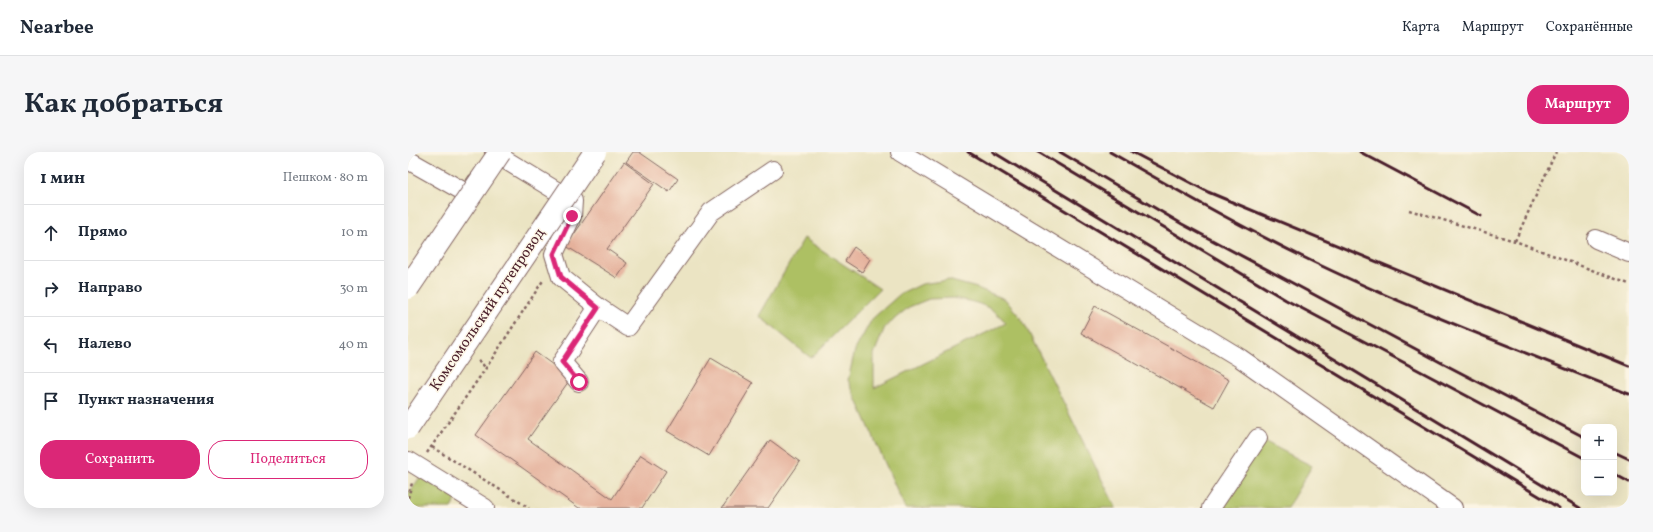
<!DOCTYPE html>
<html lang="ru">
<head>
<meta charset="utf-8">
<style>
  :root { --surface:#fff; --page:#f6f6f7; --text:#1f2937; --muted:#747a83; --line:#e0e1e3; --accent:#db2777 }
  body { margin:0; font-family:Vollkorn,serif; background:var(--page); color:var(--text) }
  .controls { position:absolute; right:12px; bottom:12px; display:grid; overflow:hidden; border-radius:8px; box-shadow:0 4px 16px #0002 }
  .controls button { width:36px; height:36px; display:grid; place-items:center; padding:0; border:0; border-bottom:1px solid var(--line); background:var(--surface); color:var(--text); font:20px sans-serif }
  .stop { position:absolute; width:12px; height:12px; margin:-9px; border:3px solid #db2777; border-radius:50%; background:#fff }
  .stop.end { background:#db2777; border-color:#fff; box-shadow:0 1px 4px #0008 }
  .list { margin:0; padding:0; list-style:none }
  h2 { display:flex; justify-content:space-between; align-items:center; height:52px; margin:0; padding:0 16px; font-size:17px }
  h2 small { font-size:13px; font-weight:400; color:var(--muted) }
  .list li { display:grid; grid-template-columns:26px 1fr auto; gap:12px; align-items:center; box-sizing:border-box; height:56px; padding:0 16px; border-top:1px solid var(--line) }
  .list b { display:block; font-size:15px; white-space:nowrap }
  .list em { font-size:13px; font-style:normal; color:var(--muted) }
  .actions { display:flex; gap:8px; padding:12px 16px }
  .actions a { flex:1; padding:9px 0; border:1px solid var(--accent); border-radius:16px; text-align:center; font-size:14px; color:var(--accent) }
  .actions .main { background:var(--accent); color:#fff }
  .icon { flex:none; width:22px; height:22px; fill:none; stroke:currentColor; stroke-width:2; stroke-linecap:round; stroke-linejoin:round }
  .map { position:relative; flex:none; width:1221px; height:356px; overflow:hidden; border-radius:16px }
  header { display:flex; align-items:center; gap:24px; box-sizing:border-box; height:56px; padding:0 20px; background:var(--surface); border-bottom:1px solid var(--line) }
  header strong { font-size:19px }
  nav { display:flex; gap:22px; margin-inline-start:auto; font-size:14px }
  .intro { display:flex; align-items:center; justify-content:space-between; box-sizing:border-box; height:96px; padding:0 24px }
  h1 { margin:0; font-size:28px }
  .button { padding:10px 18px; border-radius:16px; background:var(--accent); color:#fff; font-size:14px; font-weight:700 }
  main { display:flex; gap:24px; padding:0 24px }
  aside { flex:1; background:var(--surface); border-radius:16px; box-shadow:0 4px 16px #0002 }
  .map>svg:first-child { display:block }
</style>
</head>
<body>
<header>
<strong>Nearbee</strong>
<nav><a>Карта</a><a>Маршрут</a><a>Сохранённые</a></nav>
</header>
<div class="intro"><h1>Как добраться</h1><a class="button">Маршрут</a></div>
<main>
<aside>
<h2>1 мин<small>Пешком · 80 m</small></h2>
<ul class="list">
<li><svg class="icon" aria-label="ahead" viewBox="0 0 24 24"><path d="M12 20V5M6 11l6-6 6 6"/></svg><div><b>Прямо</b></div><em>10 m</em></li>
<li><svg class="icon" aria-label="right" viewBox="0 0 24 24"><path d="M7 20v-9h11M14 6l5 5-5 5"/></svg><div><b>Направо</b></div><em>30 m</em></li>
<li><svg class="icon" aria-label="left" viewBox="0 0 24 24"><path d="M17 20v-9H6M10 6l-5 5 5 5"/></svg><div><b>Налево</b></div><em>40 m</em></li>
<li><svg class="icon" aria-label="arrive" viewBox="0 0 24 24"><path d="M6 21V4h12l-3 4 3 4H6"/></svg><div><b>Пункт назначения</b></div></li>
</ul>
<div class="actions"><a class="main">Сохранить</a><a>Поделиться</a></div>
</aside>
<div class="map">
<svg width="1221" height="356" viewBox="0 0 1221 356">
  <rect width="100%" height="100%" fill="#fcf5e5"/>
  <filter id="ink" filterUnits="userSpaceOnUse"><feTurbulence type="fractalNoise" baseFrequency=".025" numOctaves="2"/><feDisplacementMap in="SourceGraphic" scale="8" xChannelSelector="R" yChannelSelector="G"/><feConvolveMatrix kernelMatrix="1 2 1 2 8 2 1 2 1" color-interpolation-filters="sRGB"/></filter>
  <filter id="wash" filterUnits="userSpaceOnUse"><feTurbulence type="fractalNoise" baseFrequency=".012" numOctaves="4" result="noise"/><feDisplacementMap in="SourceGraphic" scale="16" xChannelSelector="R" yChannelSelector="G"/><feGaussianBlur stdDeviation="0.9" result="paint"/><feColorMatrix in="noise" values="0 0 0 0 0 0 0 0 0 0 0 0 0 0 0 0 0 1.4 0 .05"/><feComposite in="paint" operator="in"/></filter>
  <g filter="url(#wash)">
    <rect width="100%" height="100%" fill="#ebe4c3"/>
    <!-- park -->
    <g fill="#adc064" stroke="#7c7048" fill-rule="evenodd">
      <polygon points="396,86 472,137 403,206 351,164"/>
      <path d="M540,128l29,8 28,11 18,22 93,187h-211l-57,-128 7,-30 17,-31 27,-24 23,-11zM545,146c23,4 39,7 53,25l-132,65v-34l11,-27 24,-20 20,-8z"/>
      <polygon points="850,286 904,314 879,356 811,356"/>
      <polygon points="12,325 49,346 43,356 0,356 0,343"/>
    </g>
    <g id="blocks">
      <!-- building -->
      <g fill="#e5b19b">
        <polygon points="225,0 231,0 270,27 261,40 218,10"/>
        <polygon points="216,10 246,32 199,97 219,111 209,126 158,94"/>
        <polygon points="446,95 462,107 454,120 437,109"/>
        <polygon points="687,154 821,228 806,255 673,181"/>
        <polygon points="127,200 163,226 120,287 204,347 233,303 258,319 234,356 171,356 68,283"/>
        <polygon points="303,206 345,231 301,304 259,279"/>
        <polygon points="362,288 392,310 360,356 314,356"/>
      </g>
    </g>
  </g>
  <g filter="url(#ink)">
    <use href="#blocks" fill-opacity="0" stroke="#826460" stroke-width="1"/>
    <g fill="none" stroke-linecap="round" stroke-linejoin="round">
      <defs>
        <g id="minor">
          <polyline points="492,0 832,206 1045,356"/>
          <polyline points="86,1 165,49 164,64 146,102 153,125 190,155 154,210 171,230"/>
          <polyline points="0,8 60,42 69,29"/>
          <polyline points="1188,87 1221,101"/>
          <polyline points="190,155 220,175 303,60 365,18"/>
          <polyline points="1,309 77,356"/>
          <polyline points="803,356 850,286"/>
        </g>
      </defs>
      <!-- minor casing -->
      <use href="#minor" stroke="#826460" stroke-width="20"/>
      <!-- path -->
      <g stroke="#826460" stroke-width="2.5" stroke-dasharray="3 3" stroke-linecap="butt">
        <polyline points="1001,58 1107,89 1221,132"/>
        <polyline points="1107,89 1148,0"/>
        <polyline points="70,208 78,216"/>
        <polyline points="24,295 121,356"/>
        <polyline points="19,301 78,216 136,127"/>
        <polyline points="0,346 4,331"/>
      </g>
      <!-- minor -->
      <use href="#minor" stroke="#fff" stroke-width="18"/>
      <!-- rail -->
      <g stroke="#4a1f2b" stroke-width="3">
        <polyline points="560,0 1151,356"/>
        <polyline points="585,0 1172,356"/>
        <polyline points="630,0 878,148 1176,306"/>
        <polyline points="652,0 774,72 1032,210 1176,285"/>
        <path d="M702,0c63,36 126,72 191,104 106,52 218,94 328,138"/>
        <polyline points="724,0 800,40 1221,214"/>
        <polyline points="952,0 1073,64"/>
        <polyline points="1206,300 1221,307"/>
        <polyline points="1206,322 1221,330"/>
      </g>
      <defs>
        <g id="major-bridge">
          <polyline points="0,136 92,0"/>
          <polyline points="0,276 187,0"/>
        </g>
      </defs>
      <!-- major-bridge casing -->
      <use href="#major-bridge" stroke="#826460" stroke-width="24" stroke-linecap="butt"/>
      <!-- major-bridge -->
      <use href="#major-bridge" stroke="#fff" stroke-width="22"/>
    </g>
  </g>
  <g fill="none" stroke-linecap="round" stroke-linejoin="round" filter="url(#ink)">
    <!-- route -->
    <polyline stroke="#db2777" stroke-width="5" points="164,64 146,102 153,125 190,156 154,210 171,230"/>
  </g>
  <g text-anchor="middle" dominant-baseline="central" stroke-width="3" stroke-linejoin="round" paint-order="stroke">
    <!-- street labels -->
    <g font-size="15" fill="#4a1f2b" stroke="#fcf5e5">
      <text transform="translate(80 158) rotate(-56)">Комсомольский путепровод</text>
    </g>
  </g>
</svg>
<div class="controls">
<button>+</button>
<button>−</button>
</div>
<div class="stop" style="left:171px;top:230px"></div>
<div class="stop end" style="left:164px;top:64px"></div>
</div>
</main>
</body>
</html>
